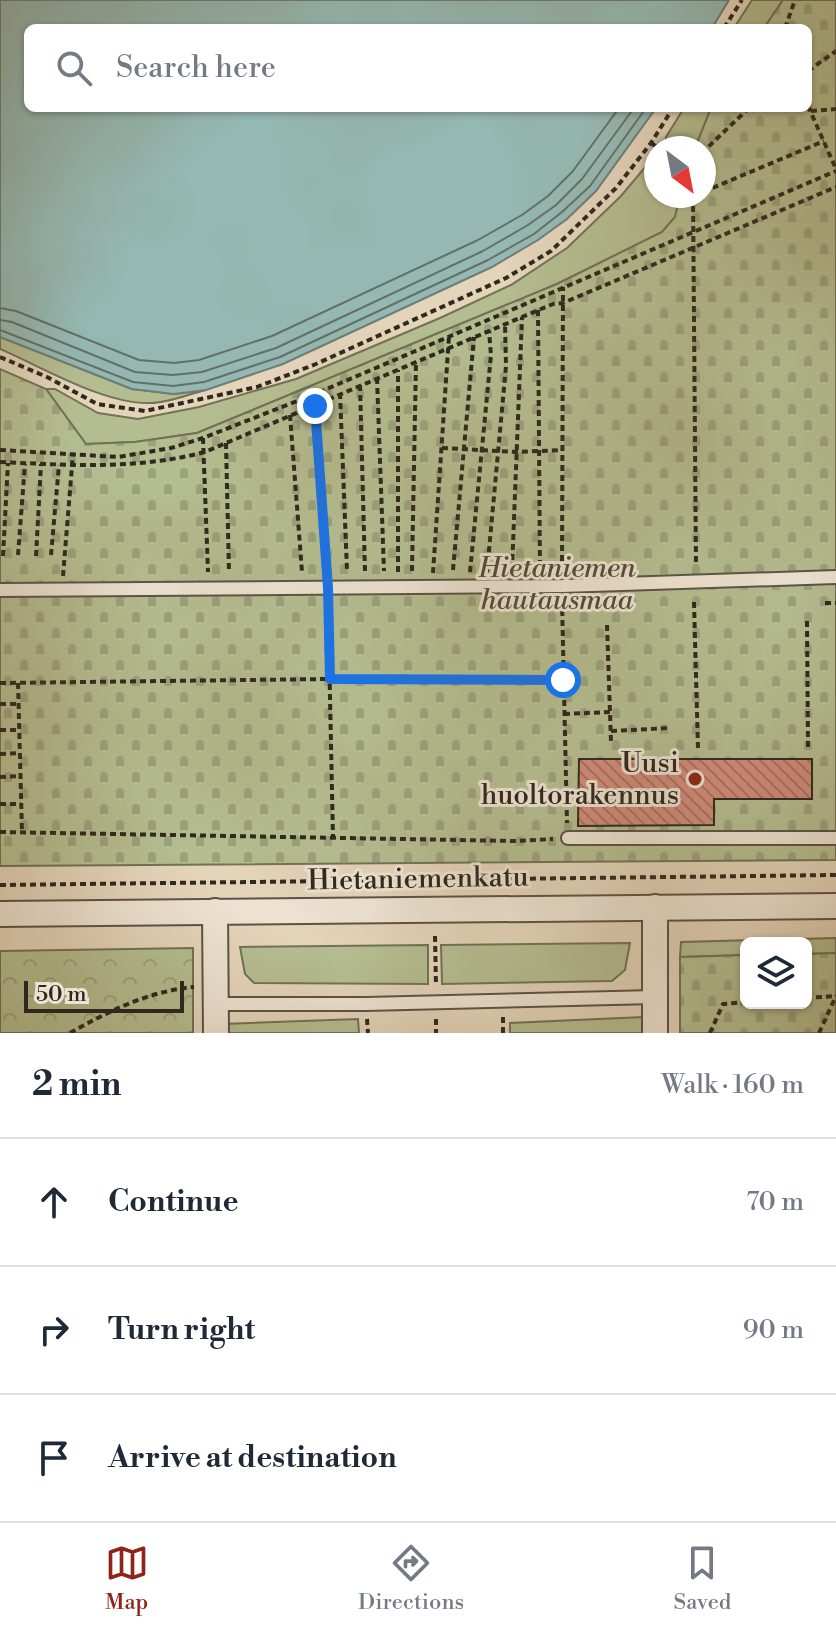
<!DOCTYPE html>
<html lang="en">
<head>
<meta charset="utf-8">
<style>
  :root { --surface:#fff; --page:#f6f6f7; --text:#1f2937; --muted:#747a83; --line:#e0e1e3; --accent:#8f2418 }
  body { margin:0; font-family:"Libre Bodoni",serif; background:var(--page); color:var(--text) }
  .controls { position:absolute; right:24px; bottom:24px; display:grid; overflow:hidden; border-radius:12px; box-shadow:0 2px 6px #0004 }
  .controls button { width:72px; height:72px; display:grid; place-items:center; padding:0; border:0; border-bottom:2px solid var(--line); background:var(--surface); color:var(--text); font:40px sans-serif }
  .compass { position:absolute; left:644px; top:136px; width:72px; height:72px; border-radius:50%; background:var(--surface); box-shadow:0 2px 6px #0004; rotate:148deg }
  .scale { position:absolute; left:24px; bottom:20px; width:160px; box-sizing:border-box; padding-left:8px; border:4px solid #30281e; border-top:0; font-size:22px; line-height:28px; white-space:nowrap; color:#30281e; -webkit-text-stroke:6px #ede3d2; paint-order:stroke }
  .stop { position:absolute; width:24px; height:24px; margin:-18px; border:6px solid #1a73e8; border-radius:50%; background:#fff }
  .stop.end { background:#1a73e8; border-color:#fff; box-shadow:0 2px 8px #0008 }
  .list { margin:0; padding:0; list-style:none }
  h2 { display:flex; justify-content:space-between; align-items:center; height:104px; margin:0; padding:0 32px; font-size:34px }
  h2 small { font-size:26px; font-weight:400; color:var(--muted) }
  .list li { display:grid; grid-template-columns:52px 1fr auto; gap:24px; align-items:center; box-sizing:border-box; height:128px; padding:0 32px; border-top:2px solid var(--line) }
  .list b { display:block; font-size:30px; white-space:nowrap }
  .list em { font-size:26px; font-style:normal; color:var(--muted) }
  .icon { flex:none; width:44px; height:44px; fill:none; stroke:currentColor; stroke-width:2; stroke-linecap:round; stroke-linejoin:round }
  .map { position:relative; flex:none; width:836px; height:1033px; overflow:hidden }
  .search { position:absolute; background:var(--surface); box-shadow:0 2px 6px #0004; left:24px; right:24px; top:24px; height:88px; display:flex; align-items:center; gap:20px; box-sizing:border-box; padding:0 28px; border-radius:12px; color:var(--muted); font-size:30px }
  .sheet { height:488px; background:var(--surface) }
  nav { display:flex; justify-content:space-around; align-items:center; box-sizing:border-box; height:112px; border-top:2px solid var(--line); background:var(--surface); font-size:22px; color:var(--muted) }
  nav a { display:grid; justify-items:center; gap:4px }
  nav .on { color:var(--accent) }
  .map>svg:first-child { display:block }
</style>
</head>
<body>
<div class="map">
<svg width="836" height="1033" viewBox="0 0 836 1033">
  <defs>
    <pattern id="cemetery-stones" width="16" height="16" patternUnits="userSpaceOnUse" patternTransform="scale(2)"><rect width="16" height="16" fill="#b4bd90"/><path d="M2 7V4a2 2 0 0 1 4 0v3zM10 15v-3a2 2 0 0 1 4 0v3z" fill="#9ba27c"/></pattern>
    <pattern id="park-crowns" width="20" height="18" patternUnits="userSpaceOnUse" patternTransform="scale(2)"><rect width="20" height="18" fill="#b4bd90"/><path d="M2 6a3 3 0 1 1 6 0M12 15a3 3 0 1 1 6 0" fill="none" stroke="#9ba27c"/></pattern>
    <pattern id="building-back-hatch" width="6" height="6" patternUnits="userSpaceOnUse" patternTransform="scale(2)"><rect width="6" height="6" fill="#d08b7a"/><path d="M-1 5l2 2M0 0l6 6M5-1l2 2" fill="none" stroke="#a97263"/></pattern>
  </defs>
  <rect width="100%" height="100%" fill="#e4d4ba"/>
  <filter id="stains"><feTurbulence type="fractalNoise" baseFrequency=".0025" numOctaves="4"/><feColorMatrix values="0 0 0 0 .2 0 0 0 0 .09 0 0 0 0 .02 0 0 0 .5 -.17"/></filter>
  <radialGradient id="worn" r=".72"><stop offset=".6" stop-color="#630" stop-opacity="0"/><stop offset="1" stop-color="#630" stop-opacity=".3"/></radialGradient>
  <!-- grass -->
  <g fill="#b4bd90" stroke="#727257" stroke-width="2">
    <polygon points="752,0 783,0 764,28 734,28"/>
    <polygon points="684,108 711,108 695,148 669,148 666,145 666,137"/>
    <polygon points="652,159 656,159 656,196 680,196 675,217 662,232 557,284 197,433 135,442 86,444 46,389 55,389 98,413 138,419 199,407 296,379 440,318 511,285 567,248 621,196"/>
    <path d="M0,337l132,52 42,5 32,-4c-17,4 -38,13 -55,13 -46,2 -109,-36 -151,-54z"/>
    <polygon points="836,938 836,953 806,954 806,943 746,943 746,955 680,957 681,942"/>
    <polygon points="630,943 625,970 612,981 442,984 441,945"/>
    <polygon points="428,945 428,984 254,983 245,974 240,947"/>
    <polygon points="643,1017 643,1033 510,1033 510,1023"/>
    <polygon points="358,1019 359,1033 223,1033 223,1024"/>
  </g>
  <!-- cemetery -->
  <g fill="url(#cemetery-stones)" stroke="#727257" stroke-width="2">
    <polygon points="783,0 836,0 836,860 0,866 0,369 46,389 86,444 135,442 197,433 557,284 662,232 675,217 680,196 704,196 704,148 695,148 711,108 808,108 808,28 764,28"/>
    <polygon points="836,953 836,1033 680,1033 680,957 746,955 746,1003 806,1003 806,954"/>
  </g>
  <!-- park -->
  <polygon fill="url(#park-crowns)" stroke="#727257" stroke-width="2" points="193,948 193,1033 0,1033 0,951"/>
  <!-- water -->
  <polygon fill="#95b8b2" stroke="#6d7e77" stroke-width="2" points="0,0 729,0 712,28 28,28 28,108 656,108 596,191 567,219 538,240 492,267 283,364 206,390 174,394 132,389 0,337"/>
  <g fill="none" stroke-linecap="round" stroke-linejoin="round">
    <!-- shore -->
    <g stroke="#627068" stroke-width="2">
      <polyline points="0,308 16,311 139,360 174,363 199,360 272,336 478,240 522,215 548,196 573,171 619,108"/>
      <polyline points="0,320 12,322 135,372 173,375 202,372 276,348 483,251 528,225 556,205 582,179 634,108"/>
      <polyline points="0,330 133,382 173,386 204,382 280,357 488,260 534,234 562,212 590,186 646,108"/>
    </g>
  </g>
  <!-- building -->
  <polygon fill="url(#building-back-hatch)" stroke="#30281e" stroke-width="2" points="579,759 812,759 812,799 714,799 714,825 578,826"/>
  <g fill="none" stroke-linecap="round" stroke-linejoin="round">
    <defs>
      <g id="lane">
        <polyline points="0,590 562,586 836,577"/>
        <polyline points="568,838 836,838"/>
        <polyline points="216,1004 366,1004 655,997"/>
      </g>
      <g id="street">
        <polyline points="655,907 655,1033"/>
        <polyline points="215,911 216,1033"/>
        <polyline points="0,914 836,906"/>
      </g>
    </defs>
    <!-- lane casing -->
    <use href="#lane" stroke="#5d5345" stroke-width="16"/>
    <!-- street casing -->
    <use href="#street" stroke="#5d5345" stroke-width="28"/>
    <!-- path -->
    <g stroke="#30281e" stroke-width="4" stroke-dasharray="6 4" stroke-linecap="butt">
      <polyline points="724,28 742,0"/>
      <polyline points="785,28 795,0"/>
      <polyline points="808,71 836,51"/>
      <polyline points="808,106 836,169"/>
      <polyline points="811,111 836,109"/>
      <polyline points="651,143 658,148"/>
      <polyline points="704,155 707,148 749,108"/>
      <polyline points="704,185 710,189 824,141"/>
      <polyline points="693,196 696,566"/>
      <polyline points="538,310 540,572"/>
      <polyline points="0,357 47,377 97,404 145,411 257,387 316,364 506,278 551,251 616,188 651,143 673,108"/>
      <polyline points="377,378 384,571"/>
      <polyline points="360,385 365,571"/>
      <polyline points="340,393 347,571"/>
      <polyline points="315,394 326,571"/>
      <polyline points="290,415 302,572"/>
      <polyline points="203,438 208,572"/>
      <polyline points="226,443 229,573"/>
      <polyline points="442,448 518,452 562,450"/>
      <polyline points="0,450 118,457 171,448 203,438 315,394 836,171"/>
      <path d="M0,462c70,3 136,8 205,-10l317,-135 31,-13 10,-1 273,-116"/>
      <polyline points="18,555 25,464"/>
      <polyline points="51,555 59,465"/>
      <polyline points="3,556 8,463"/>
      <polyline points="36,556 41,464"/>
      <polyline points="453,570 474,337"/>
      <polyline points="512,570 522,317"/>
      <polyline points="412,571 416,361"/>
      <polyline points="562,571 563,287"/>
      <polyline points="398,572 398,370"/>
      <polyline points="470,572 491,355 489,331"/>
      <polyline points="487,572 506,366 505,324"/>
      <polyline points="433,573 449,336"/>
      <polyline points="63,576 73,454"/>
      <polyline points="562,600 567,823"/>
      <polyline points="694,602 698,749"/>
      <polyline points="825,603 836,603"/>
      <polyline points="328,604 333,838"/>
      <polyline points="807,621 808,747"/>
      <polyline points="607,625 611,742"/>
      <polyline points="0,683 330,679 563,680"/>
      <polyline points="18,683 22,832"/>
      <polyline points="0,704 18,704"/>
      <polyline points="564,714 610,712"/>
      <polyline points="0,730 19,730"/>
      <polyline points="611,731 669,728"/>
      <polyline points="0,754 20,753"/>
      <polyline points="0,777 20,776"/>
      <polyline points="0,804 21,804"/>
      <polyline points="0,832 515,841 553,839"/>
      <polyline points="0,885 836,875"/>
      <polyline points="435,936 436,986"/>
      <polyline points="806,998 836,996"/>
      <polyline points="367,1019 368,1033"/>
      <polyline points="436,1019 436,1033"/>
      <path d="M70,1033c39,-22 79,-42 124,-46"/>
      <polyline points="503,1033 503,1016"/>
      <polyline points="710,1033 723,1004 746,1002"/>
      <polyline points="819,1033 836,996"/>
    </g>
    <!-- lane -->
    <use href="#lane" stroke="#ede3d2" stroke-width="12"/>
    <!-- street -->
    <use href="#street" stroke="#ede3d2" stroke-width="24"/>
  </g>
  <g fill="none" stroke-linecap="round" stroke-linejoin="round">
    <!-- route -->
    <polyline stroke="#1a73e8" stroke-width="10" points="315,406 328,588 330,679 563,680"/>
  </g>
  <!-- markers -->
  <circle fill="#8f2418" stroke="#ede3d2" stroke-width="3" cx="695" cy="779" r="8"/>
  <g text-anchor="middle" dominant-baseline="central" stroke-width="6" stroke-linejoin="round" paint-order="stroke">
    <!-- park labels -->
    <g font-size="28" font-style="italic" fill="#514d3a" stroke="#ede3d2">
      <text x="557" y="568">Hietaniemen<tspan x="557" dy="32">hautausmaa</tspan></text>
    </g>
    <!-- poi labels -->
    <g font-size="28" fill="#30281e" stroke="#ede3d2" text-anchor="end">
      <text x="679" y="763">Uusi<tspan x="679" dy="32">huoltorakennus</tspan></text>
    </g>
    <!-- street labels -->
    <g font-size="28" fill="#30281e" stroke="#ede3d2">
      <text transform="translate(418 879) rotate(-1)">Hietaniemenkatu</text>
    </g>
  </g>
  <rect width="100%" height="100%" filter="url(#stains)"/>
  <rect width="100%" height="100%" fill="url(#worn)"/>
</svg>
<div class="controls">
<button><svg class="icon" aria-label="layers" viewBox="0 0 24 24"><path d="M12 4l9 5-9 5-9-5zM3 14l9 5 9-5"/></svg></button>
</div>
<svg class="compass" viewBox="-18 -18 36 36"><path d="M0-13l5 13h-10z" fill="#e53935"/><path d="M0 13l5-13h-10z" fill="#747a83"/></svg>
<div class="scale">50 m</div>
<div class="stop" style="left:563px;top:680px"></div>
<div class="stop end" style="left:315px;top:406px"></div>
<div class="search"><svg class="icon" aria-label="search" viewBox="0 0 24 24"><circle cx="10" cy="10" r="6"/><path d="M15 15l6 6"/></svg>Search here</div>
</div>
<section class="sheet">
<h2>2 min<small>Walk · 160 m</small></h2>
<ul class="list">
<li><svg class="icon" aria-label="ahead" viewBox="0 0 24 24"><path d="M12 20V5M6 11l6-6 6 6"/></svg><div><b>Continue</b></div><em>70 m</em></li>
<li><svg class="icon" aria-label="right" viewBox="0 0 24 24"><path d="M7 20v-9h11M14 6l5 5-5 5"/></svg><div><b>Turn right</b></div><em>90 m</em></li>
<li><svg class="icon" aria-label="arrive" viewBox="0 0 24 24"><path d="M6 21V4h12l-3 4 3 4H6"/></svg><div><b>Arrive at destination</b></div></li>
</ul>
</section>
<nav>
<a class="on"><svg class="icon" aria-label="map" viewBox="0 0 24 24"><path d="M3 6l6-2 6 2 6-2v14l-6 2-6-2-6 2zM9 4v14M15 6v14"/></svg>Map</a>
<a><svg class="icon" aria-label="directions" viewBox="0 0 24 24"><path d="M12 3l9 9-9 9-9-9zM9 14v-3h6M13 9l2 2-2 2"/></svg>Directions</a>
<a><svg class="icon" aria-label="saved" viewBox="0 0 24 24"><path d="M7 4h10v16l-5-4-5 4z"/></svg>Saved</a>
</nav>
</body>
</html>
